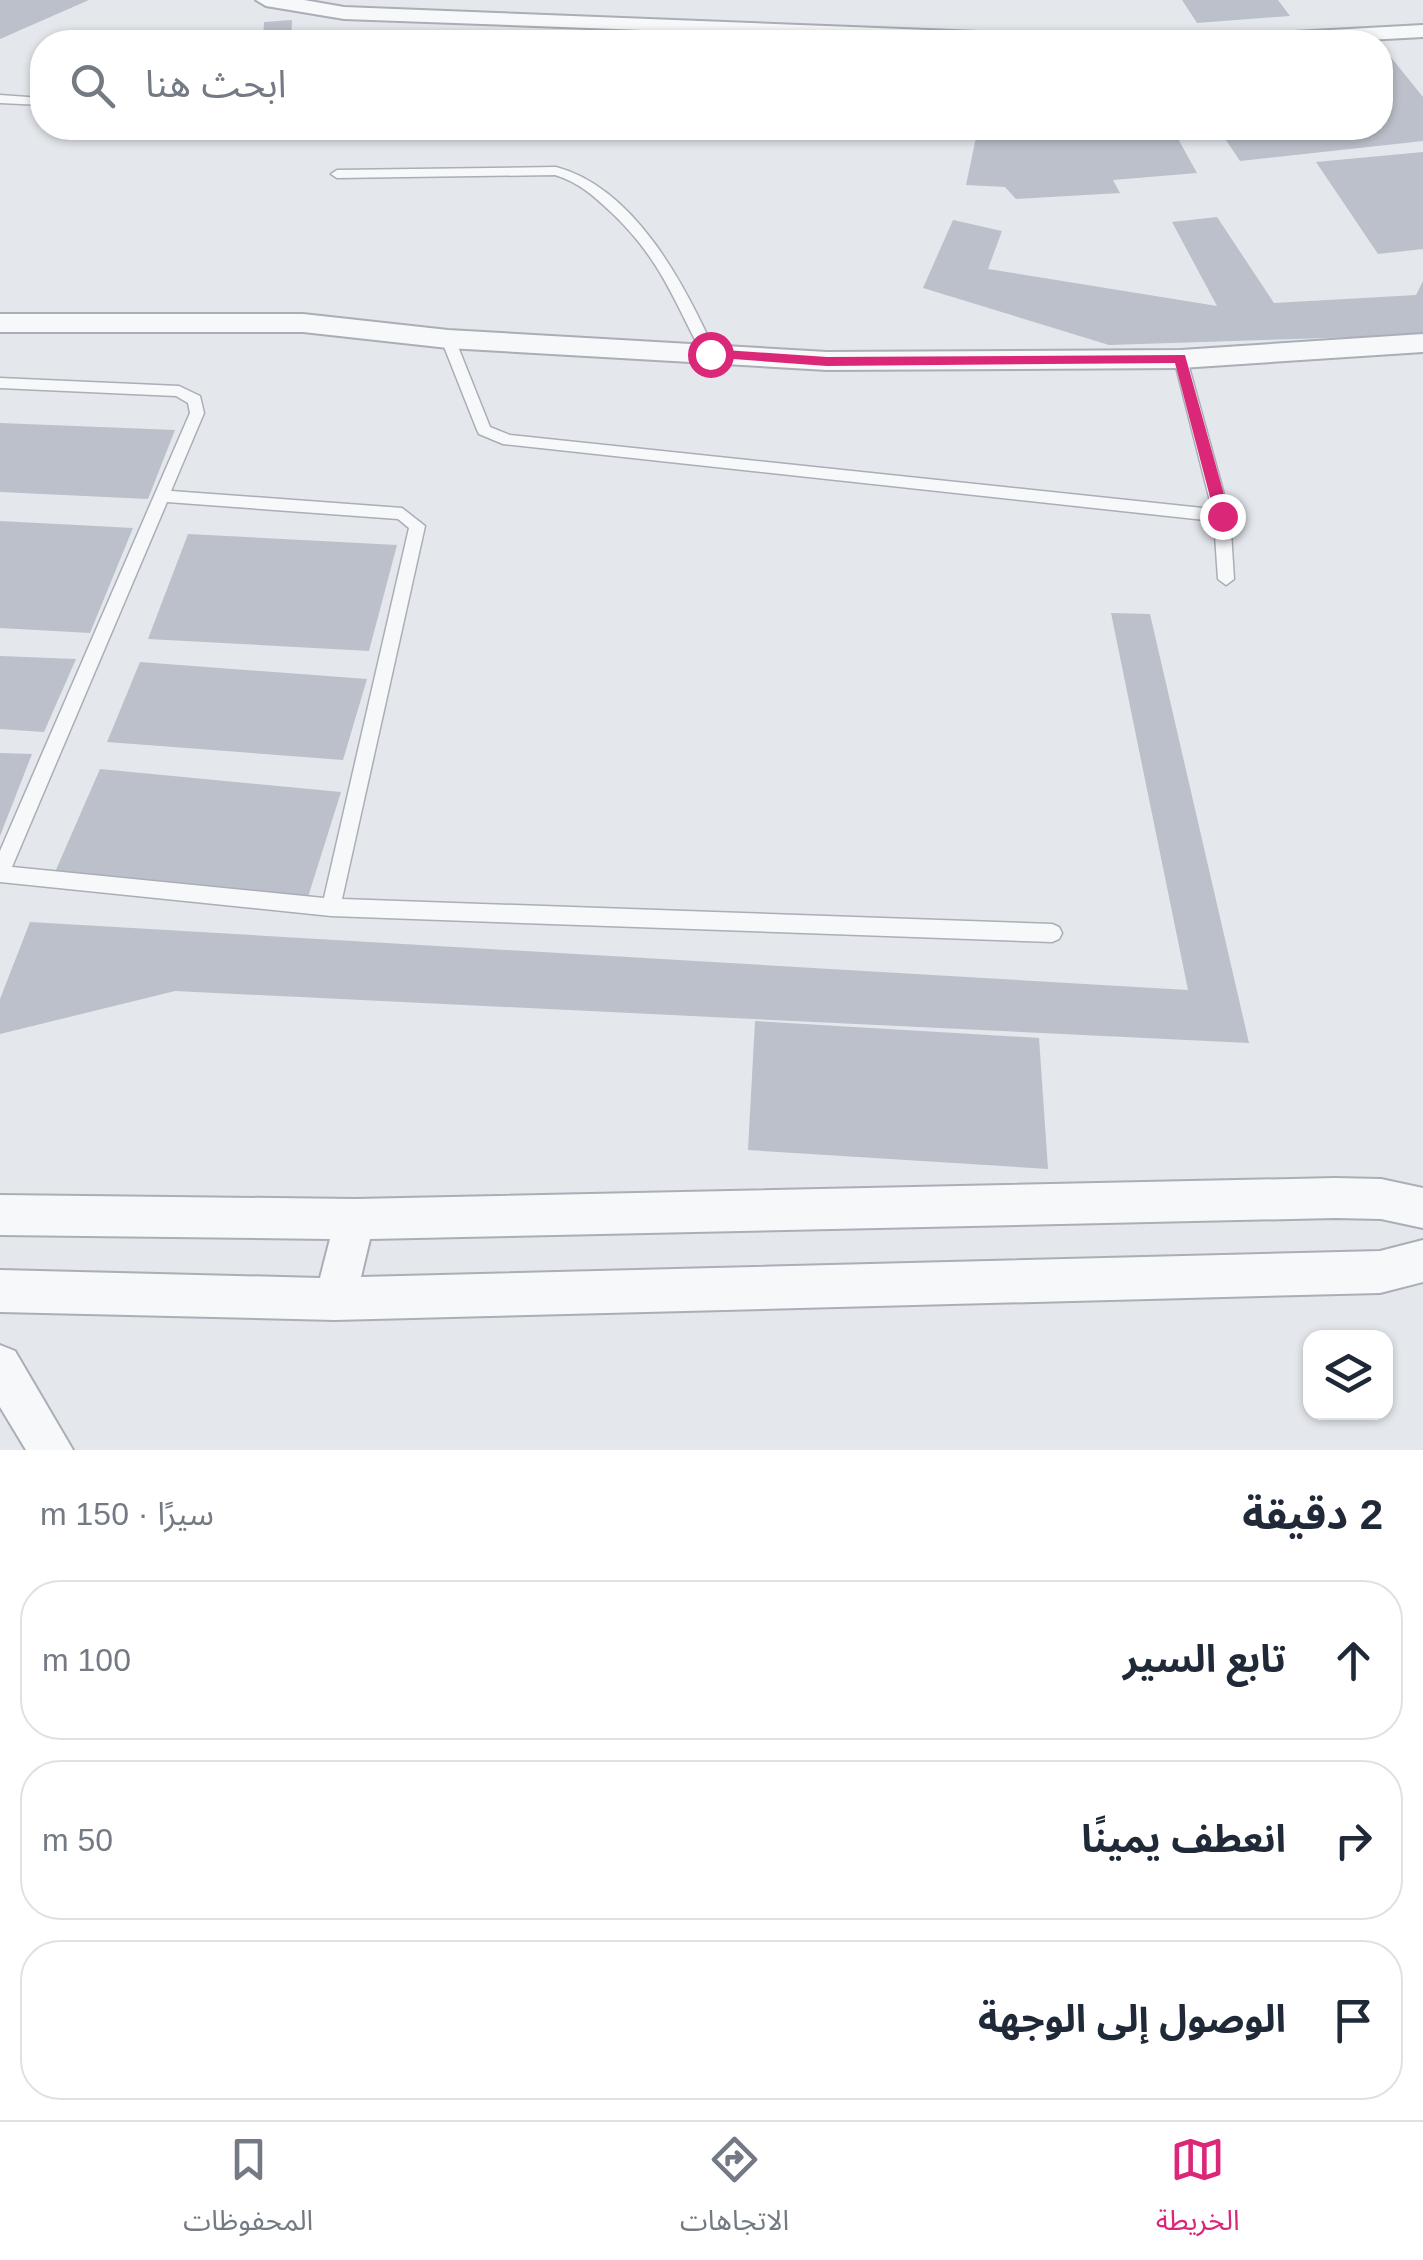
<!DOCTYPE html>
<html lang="ar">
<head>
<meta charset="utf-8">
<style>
  :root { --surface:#fff; --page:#f2f2f3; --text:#1f2937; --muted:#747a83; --line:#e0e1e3; --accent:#db2777 }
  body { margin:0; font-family:Arial,"Noto Sans Arabic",sans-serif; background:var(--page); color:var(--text); direction:rtl }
  .controls { position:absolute; right:30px; bottom:30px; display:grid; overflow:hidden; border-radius:20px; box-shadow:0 2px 8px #0004 }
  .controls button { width:90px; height:90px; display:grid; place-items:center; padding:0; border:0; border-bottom:2px solid var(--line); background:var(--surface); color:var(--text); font:50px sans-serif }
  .stop { position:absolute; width:30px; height:30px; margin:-22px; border:8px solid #db2777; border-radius:50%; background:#fff }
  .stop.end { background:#db2777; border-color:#fff; box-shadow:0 2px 10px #0008 }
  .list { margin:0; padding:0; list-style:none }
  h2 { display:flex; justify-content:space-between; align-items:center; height:130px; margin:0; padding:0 40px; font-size:42px }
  h2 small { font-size:32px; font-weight:400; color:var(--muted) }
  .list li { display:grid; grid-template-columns:65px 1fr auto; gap:30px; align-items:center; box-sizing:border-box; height:160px; margin:0 20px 20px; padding:0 20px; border:2px solid var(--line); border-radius:40px }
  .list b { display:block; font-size:38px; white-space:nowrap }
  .list em { font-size:32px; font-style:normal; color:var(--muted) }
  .icon { flex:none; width:55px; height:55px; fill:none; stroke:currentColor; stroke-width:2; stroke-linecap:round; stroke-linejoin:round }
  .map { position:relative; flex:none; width:1423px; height:1450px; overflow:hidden; direction:ltr }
  .search { position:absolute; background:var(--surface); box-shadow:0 2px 8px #0004; left:30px; right:30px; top:30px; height:110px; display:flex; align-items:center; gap:25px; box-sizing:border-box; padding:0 35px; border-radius:40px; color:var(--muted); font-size:38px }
  .sheet { height:670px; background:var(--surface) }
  nav { display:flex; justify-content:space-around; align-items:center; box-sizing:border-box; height:140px; border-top:2px solid var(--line); background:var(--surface); font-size:28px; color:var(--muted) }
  nav a { display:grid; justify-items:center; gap:5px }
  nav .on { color:var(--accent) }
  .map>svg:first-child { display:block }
</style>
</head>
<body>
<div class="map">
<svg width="1423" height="1450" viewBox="0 0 1423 1450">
  <rect width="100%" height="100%" fill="#e4e7ec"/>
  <!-- building -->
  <g fill="#bbc0ca">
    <polygon points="0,0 89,0 0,39"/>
    <polygon points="1182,0 1278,0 1290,16 1197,23"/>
    <polygon points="292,20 291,42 263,42 264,22"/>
    <polygon points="244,32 243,42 120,42 120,40"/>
    <polygon points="1385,50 1423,97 1423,141 1240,161 1218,128 1380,128 1380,51"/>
    <polygon points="978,128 1172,128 1197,173 1113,180 1120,193 1016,199 1005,187 966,185"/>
    <polygon points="1423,152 1423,249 1378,254 1316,162"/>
    <polygon points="1217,217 1274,303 1416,295 1423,281 1423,335 1109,345 923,288 953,220 1002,231 988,269 1217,306 1172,222"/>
    <polygon points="0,423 175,430 148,499 0,492"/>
    <polygon points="0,521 133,528 90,633 0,628"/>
    <polygon points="188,534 397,545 369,651 148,639"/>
    <polygon points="1111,613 1150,614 1249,1043 175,991 0,1034 0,999 30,922 1188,990"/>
    <polygon points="0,656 76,659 44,732 0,729"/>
    <polygon points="140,662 367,679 343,760 107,742"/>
    <polygon points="0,753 32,754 0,836"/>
    <polygon points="100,769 341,792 308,897 55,872"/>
    <polygon points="755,1021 1039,1038 1048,1169 748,1150"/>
  </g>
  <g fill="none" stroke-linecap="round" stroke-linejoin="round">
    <defs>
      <g id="service">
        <polygon points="0,95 42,98 42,105 0,103"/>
        <path d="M556,167c79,21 129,118 160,187l-2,3h-10c-30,-56 -43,-97 -91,-143 -18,-17 -34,-32 -58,-39l-218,3 -6,-4 6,-4z"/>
        <polygon points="448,334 455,339 490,427 510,435 1212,509 1174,359 1176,356 1186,356 1230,516 1234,579 1226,585 1218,579 1214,521 503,444 479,434 477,430 441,339"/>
        <path d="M0,378l179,8 21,10 4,17 -33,78 231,17 23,18 -83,373 710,25 7,3 3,6 -3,6 -7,3 -721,-26 -331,-34v-31l190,-438 -2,-10 -12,-7 -176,-8zM167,502l231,17 11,9 -85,370 -312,-31z"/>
      </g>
      <g id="minor">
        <polygon points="256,0 304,0 344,7 1083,36 1094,42 972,42 344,19 266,6"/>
        <polygon points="1423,25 1423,37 1329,42 1210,42 1221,36"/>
        <polygon points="0,314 303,314 448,330 827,352 1181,350 1423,334 1423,352 1181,368 827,370 448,348 303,332 0,332"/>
        <polygon points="1335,1178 1381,1179 1423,1188 1423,1228 1381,1219 1335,1218 370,1239 361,1277 1380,1251 1423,1240 1423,1282 1380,1293 335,1320 0,1312 0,1270 320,1278 330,1239 0,1235 0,1195 355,1199"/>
        <polygon points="0,1345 15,1351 73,1450 26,1450 0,1407"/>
      </g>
    </defs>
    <!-- service casing -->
    <use href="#service" stroke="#a9aeb7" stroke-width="3"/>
    <!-- minor casing -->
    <use href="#minor" stroke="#a9aeb7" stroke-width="4"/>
    <!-- service -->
    <use href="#service" fill="#f7f8fa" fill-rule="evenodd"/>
    <!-- minor -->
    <use href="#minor" fill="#f7f8fa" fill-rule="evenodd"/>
  </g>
  <!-- route -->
  <polygon fill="#db2777" points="710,349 827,357 1185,355 1230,516 1222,522 1215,516 1175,363 827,366 705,357 705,351"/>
</svg>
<div class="controls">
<button><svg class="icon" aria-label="layers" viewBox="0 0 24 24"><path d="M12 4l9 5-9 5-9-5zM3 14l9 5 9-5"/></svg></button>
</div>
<div class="stop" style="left:710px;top:354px"></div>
<div class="stop end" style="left:1222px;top:516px"></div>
<div class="search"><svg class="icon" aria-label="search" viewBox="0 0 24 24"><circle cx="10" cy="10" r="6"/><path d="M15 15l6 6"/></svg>ابحث هنا</div>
</div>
<section class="sheet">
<h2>2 دقيقة<small>سيرًا · 150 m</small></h2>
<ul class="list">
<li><svg class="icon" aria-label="ahead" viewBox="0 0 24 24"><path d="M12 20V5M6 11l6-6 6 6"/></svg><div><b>تابع السير</b></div><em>100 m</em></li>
<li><svg class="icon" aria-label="right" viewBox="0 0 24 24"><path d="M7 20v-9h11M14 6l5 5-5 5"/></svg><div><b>انعطف يمينًا</b></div><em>50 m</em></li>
<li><svg class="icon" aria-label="arrive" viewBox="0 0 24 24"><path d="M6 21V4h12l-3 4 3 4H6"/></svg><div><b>الوصول إلى الوجهة</b></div></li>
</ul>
</section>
<nav>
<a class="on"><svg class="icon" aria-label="map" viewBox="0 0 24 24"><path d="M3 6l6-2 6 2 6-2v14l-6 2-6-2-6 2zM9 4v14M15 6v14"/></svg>الخريطة</a>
<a><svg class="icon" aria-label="directions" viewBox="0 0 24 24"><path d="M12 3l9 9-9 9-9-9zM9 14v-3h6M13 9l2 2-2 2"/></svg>الاتجاهات</a>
<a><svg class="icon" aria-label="saved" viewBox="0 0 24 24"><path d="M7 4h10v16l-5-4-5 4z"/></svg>المحفوظات</a>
</nav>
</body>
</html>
